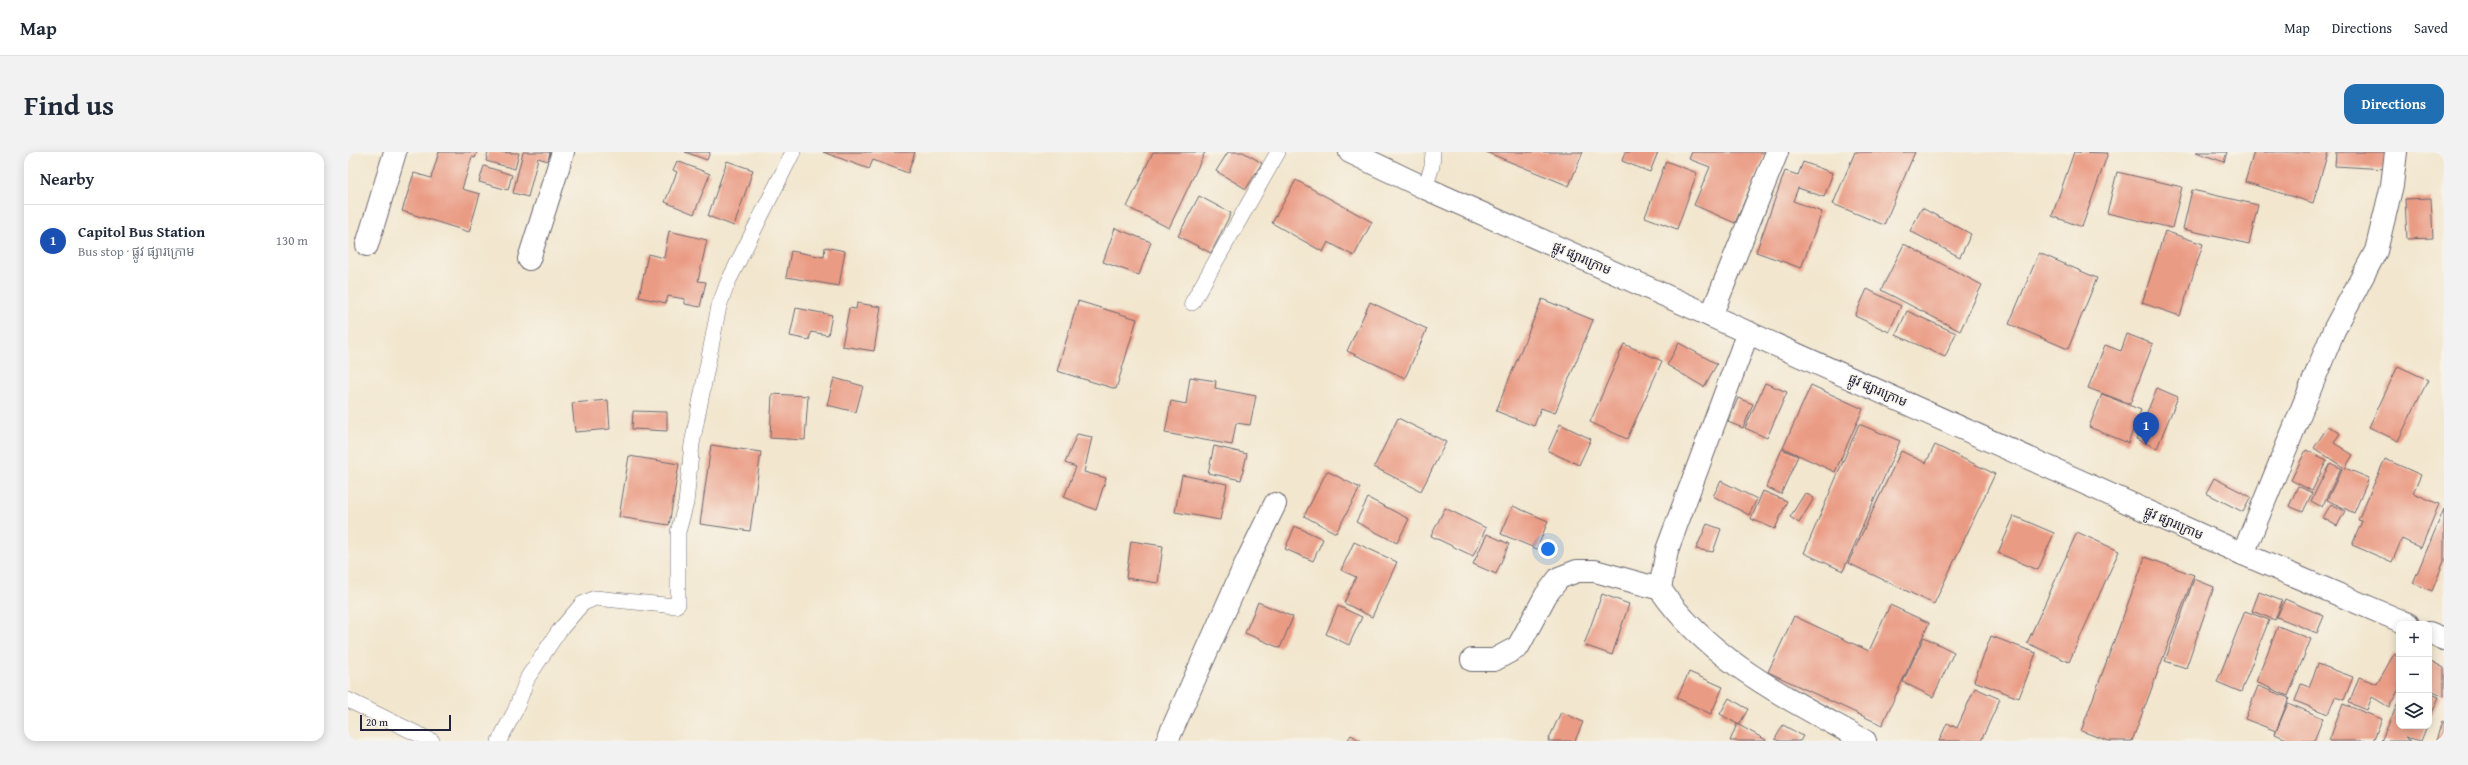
<!DOCTYPE html>
<html lang="en">
<head>
<meta charset="utf-8">
<style>
  :root { --surface:#fff; --page:#f2f2f3; --text:#1f2937; --muted:#747a83; --line:#e0e1e3; --accent:#1f6fb2 }
  body { margin:0; font-family:"Gentium Book Plus","Noto Sans Khmer",serif; background:var(--page); color:var(--text) }
  .controls { position:absolute; right:12px; bottom:12px; display:grid; overflow:hidden; border-radius:8px; box-shadow:0 2px 10px #0003 }
  .controls button { width:36px; height:36px; display:grid; place-items:center; padding:0; border:0; border-bottom:1px solid var(--line); background:var(--surface); color:var(--text); font:20px sans-serif }
  .scale { position:absolute; left:12px; bottom:10px; width:91px; box-sizing:border-box; padding-left:4px; border:2px solid #22223b; border-top:0; font-size:11px; line-height:14px; white-space:nowrap; color:#22223b; -webkit-text-stroke:3px #f7f3e8; paint-order:stroke }
  .you { position:absolute; left:1200px; top:397px; width:14px; height:14px; margin:-10px; border:3px solid #fff; border-radius:50%; background:#1a73e8; box-shadow:0 0 0 6px #1a73e833 }
  .badge { display:grid; place-items:center; width:26px; height:26px; border-radius:50%; background:var(--accent); color:#fff; font-size:13px; font-weight:700 }
  .pin { position:absolute; translate:-50% -33px; filter:drop-shadow(0 1px 2px #0008) }
  .pin::after { content:''; position:absolute; top:21px; width:14px; height:12px; background:inherit; clip-path:polygon(0 0,100% 0,50% 100%) }
  .list { margin:0; padding:0; list-style:none }
  h2 { display:flex; justify-content:space-between; align-items:center; height:52px; margin:0; padding:0 16px; font-size:17px }
  h2 small { font-size:13px; font-weight:400; color:var(--muted) }
  .list li { display:grid; grid-template-columns:26px 1fr auto; gap:12px; align-items:center; box-sizing:border-box; height:72px; padding:0 16px; border-top:1px solid var(--line) }
  .list b { display:block; font-size:15px; white-space:nowrap }
  .list p { margin:0; font-size:13px; white-space:nowrap; color:var(--muted) }
  .list em { font-size:13px; font-style:normal; color:var(--muted) }
  .icon { flex:none; width:22px; height:22px; fill:none; stroke:currentColor; stroke-width:2; stroke-linecap:round; stroke-linejoin:round }
  .map { position:relative; flex:none; width:2096px; height:589px; overflow:hidden; border-radius:12px }
  header { display:flex; align-items:center; gap:24px; box-sizing:border-box; height:56px; padding:0 20px; background:var(--surface); border-bottom:1px solid var(--line) }
  header strong { font-size:19px }
  nav { display:flex; gap:22px; margin-inline-start:auto; font-size:14px }
  .intro { display:flex; align-items:center; justify-content:space-between; box-sizing:border-box; height:96px; padding:0 24px }
  h1 { margin:0; font-size:28px }
  .button { padding:10px 18px; border-radius:12px; background:var(--accent); color:#fff; font-size:14px; font-weight:700 }
  main { display:flex; gap:24px; padding:0 24px }
  aside { flex:1; background:var(--surface); border-radius:12px; box-shadow:0 2px 10px #0003 }
  .map>svg:first-child { display:block }
</style>
</head>
<body>
<header>
<strong>Map</strong>
<nav><a>Map</a><a>Directions</a><a>Saved</a></nav>
</header>
<div class="intro"><h1>Find us</h1><a class="button">Directions</a></div>
<main>
<aside>
<h2>Nearby<small></small></h2>
<ul class="list">
<li><span class="badge" style="background:#1a4fb4">1</span><div><b>Capitol Bus Station</b><p>Bus stop · ផ្លូវ ផ្សារក្រោម</p></div><em>130 m</em></li>
</ul>
</aside>
<div class="map">
<svg width="2096" height="589" viewBox="0 0 2096 589">
  <rect width="100%" height="100%" fill="#f7f3e8"/>
  <filter id="ink" filterUnits="userSpaceOnUse"><feTurbulence type="fractalNoise" baseFrequency=".025" numOctaves="2"/><feDisplacementMap in="SourceGraphic" scale="8" xChannelSelector="R" yChannelSelector="G"/><feConvolveMatrix kernelMatrix="1 2 1 2 8 2 1 2 1" color-interpolation-filters="sRGB"/></filter>
  <filter id="wash" filterUnits="userSpaceOnUse"><feTurbulence type="fractalNoise" baseFrequency=".012" numOctaves="4" result="noise"/><feDisplacementMap in="SourceGraphic" scale="16" xChannelSelector="R" yChannelSelector="G"/><feGaussianBlur stdDeviation="0.9" result="paint"/><feColorMatrix in="noise" values="0 0 0 0 0 0 0 0 0 0 0 0 0 0 0 0 0 1.4 0 .05"/><feComposite in="paint" operator="in"/></filter>
  <g filter="url(#wash)">
    <rect width="100%" height="100%" fill="#f2e6ce"/>
    <g id="blocks">
      <!-- building -->
      <g fill="#ea9b84">
        <polygon points="91,0 129,0 127,6 124,5 114,37 132,42 121,80 54,59 66,21 83,26"/>
        <polygon points="140,0 171,1 167,17 138,9"/>
        <polygon points="175,0 202,0 200,9 190,6 180,45 165,41"/>
        <polygon points="337,0 362,0 359,8"/>
        <polygon points="475,0 567,0 560,21 525,8 521,17"/>
        <polygon points="805,0 857,0 821,76 779,55"/>
        <polygon points="880,0 895,0 914,11 898,37 868,19"/>
        <polygon points="1138,0 1235,0 1221,34"/>
        <polygon points="1277,0 1310,0 1302,20 1274,9"/>
        <polygon points="1344,0 1418,0 1387,71 1346,53 1362,15 1341,7"/>
        <polygon points="1507,0 1567,0 1536,73 1485,52"/>
        <polygon points="1726,0 1760,1 1734,75 1704,64"/>
        <polygon points="1848,0 1879,0 1876,10"/>
        <polygon points="1906,0 1980,0 1965,51 1897,30"/>
        <polygon points="1988,0 2039,0 2038,17 1987,14"/>
        <polygon points="329,9 362,22 346,62 317,50 329,20 325,18"/>
        <polygon points="379,9 405,18 386,74 360,64"/>
        <polygon points="1318,9 1349,21 1329,77 1297,65"/>
        <polygon points="1455,10 1485,21 1476,45 1450,36 1445,49 1474,60 1453,116 1408,100 1437,19 1450,23"/>
        <polygon points="136,14 164,23 160,38 131,30"/>
        <polygon points="1769,20 1834,35 1824,76 1759,61"/>
        <polygon points="948,28 1024,70 1006,104 980,90 975,100 924,71"/>
        <polygon points="1844,38 1910,53 1901,92 1835,77"/>
        <polygon points="851,44 883,61 863,101 830,84"/>
        <polygon points="2083,46 2085,86 2059,87 2057,47"/>
        <polygon points="1574,56 1623,82 1612,105 1562,79"/>
        <polygon points="767,76 803,90 791,123 755,110"/>
        <polygon points="321,79 359,88 350,129 358,130 352,155 337,152 337,147 320,144 318,151 291,145 300,102 316,106"/>
        <polygon points="1817,79 1855,92 1832,164 1794,151"/>
        <polygon points="1556,92 1634,133 1612,179 1533,138"/>
        <polygon points="477,95 497,99 491,134 438,125 443,99 476,105"/>
        <polygon points="1691,101 1749,126 1720,197 1661,172"/>
        <polygon points="1519,137 1553,154 1541,180 1507,164"/>
        <polygon points="1194,147 1245,168 1207,261 1193,256 1186,274 1148,259"/>
        <polygon points="730,149 789,167 768,237 709,219"/>
        <polygon points="1022,150 1079,177 1057,226 999,199"/>
        <polygon points="509,151 533,155 526,199 494,194 501,156 508,157"/>
        <polygon points="448,156 484,163 480,183 463,180 461,188 442,184"/>
        <polygon points="1559,159 1608,181 1597,205 1548,183"/>
        <polygon points="1779,182 1805,192 1782,252 1740,236 1757,193 1773,199"/>
        <polygon points="1331,191 1369,212 1356,235 1319,213"/>
        <polygon points="1276,192 1314,209 1279,287 1242,270"/>
        <polygon points="2050,214 2080,228 2050,289 2021,275"/>
        <polygon points="842,225 868,229 867,236 908,244 902,273 888,271 884,293 817,281 823,249 838,252"/>
        <polygon points="486,226 515,234 508,260 479,253"/>
        <polygon points="1417,231 1439,240 1419,286 1397,276"/>
        <polygon points="1463,233 1515,257 1487,320 1435,296"/>
        <polygon points="1809,236 1830,245 1809,296 1788,287"/>
        <polygon points="424,242 460,244 457,288 422,286"/>
        <polygon points="1754,242 1793,258 1780,291 1741,275"/>
        <polygon points="1390,246 1405,252 1395,276 1380,270"/>
        <polygon points="260,248 262,277 227,280 224,251"/>
        <polygon points="285,259 319,260 319,279 284,277"/>
        <polygon points="1050,266 1098,290 1073,339 1026,315"/>
        <polygon points="1212,272 1243,287 1231,313 1200,299"/>
        <polygon points="1511,272 1552,289 1495,419 1456,401"/>
        <polygon points="1980,274 1992,281 1986,291 2005,303 1997,316 2021,326 2006,361 1979,348 1995,315 1966,296"/>
        <polygon points="729,282 744,285 736,320 758,326 748,358 716,345 728,315 717,311"/>
        <polygon points="363,293 413,300 402,379 352,372"/>
        <polygon points="1587,293 1647,322 1586,452 1500,411 1553,299 1578,311"/>
        <polygon points="866,294 899,302 893,328 860,321"/>
        <polygon points="1434,297 1450,304 1433,342 1418,335"/>
        <polygon points="1958,298 1979,308 1964,339 1943,328"/>
        <polygon points="281,304 331,312 321,373 271,365"/>
        <polygon points="2037,307 2073,323 2065,341 2091,352 2073,396 2054,387 2044,410 2004,393 2014,369 2010,368"/>
        <polygon points="1982,311 1993,316 1974,355 1963,349"/>
        <polygon points="979,319 1012,336 988,381 956,364"/>
        <polygon points="834,323 879,332 872,368 827,360"/>
        <polygon points="1866,326 1903,345 1895,360 1858,341"/>
        <polygon points="1373,329 1409,347 1401,363 1365,344"/>
        <polygon points="1950,334 1964,341 1955,360 1941,354"/>
        <polygon points="1415,339 1439,349 1427,377 1403,367"/>
        <polygon points="1457,341 1466,346 1451,371 1442,365"/>
        <polygon points="1020,346 1061,367 1049,391 1008,370"/>
        <polygon points="1983,352 1997,359 1989,374 1975,366"/>
        <polygon points="1165,354 1200,369 1189,397 1153,382"/>
        <polygon points="1097,356 1138,376 1125,404 1083,384"/>
        <polygon points="2096,357 2096,409 2084,439 2065,431"/>
        <polygon points="1666,364 1706,381 1690,418 1650,401"/>
        <polygon points="1359,372 1373,377 1365,400 1348,397"/>
        <polygon points="947,374 975,387 965,409 937,397"/>
        <polygon points="1729,380 1771,399 1721,510 1679,491"/>
        <polygon points="1139,382 1161,392 1148,422 1125,412"/>
        <polygon points="783,389 815,394 810,431 778,426"/>
        <polygon points="1006,390 1049,410 1024,465 996,451 1008,425 993,418"/>
        <polygon points="1797,405 1846,423 1784,589 1761,589 1733,579"/>
        <polygon points="1846,427 1866,435 1838,516 1817,509"/>
        <polygon points="1911,440 1934,449 1927,468 1904,459"/>
        <polygon points="1254,442 1281,452 1264,503 1236,493"/>
        <polygon points="1937,447 1976,464 1969,481 1929,465"/>
        <polygon points="910,450 945,465 932,496 897,481"/>
        <polygon points="1542,453 1581,471 1534,573 1420,520 1446,464 1521,499"/>
        <polygon points="990,454 1014,465 1001,493 978,482"/>
        <polygon points="1897,459 1921,468 1893,540 1869,530"/>
        <polygon points="1930,474 1963,487 1940,544 1908,530"/>
        <polygon points="1643,484 1688,501 1671,546 1626,529"/>
        <polygon points="1576,485 1606,500 1585,545 1555,530"/>
        <polygon points="2046,502 2051,505 2051,537 2041,555 2024,545 2019,558 2001,551 2011,525 2029,532"/>
        <polygon points="2081,508 2096,516 2096,544 2081,537"/>
        <polygon points="1970,512 2005,525 1996,548 1987,545 1980,562 1947,549 1953,532 1961,535"/>
        <polygon points="1341,520 1375,535 1363,562 1329,546"/>
        <polygon points="1910,534 1941,546 1928,579 1897,567"/>
        <polygon points="1627,536 1652,547 1633,589 1591,589 1599,571 1609,576"/>
        <polygon points="2081,541 2091,545 2081,568"/>
        <polygon points="1381,546 1400,557 1391,573 1372,562"/>
        <polygon points="2051,549 2051,574 2079,574 2073,589 2057,585 2063,589 2033,589"/>
        <polygon points="1940,551 1975,566 1966,589 1943,589 1927,582"/>
        <polygon points="1995,552 2034,567 2025,589 1981,589"/>
        <polygon points="1213,560 1235,570 1227,589 1200,589"/>
        <polygon points="2094,569 2096,570 2096,589 2088,589"/>
        <polygon points="1389,572 1418,588 1418,589 1382,589"/>
        <polygon points="1435,573 1455,584 1452,589 1431,589 1427,587"/>
        <polygon points="1003,583 1013,589 999,589"/>
      </g>
    </g>
  </g>
  <g filter="url(#ink)">
    <use href="#blocks" fill-opacity="0" stroke="#6b676e" stroke-width="1"/>
    <g fill="none" stroke-linecap="round" stroke-linejoin="round">
      <defs>
        <g id="service">
          <polyline points="1077,36 1084,14 1085,0"/>
          <polyline points="844,151 930,0"/>
          <polyline points="0,548 84,589"/>
          <polyline points="151,589 167,559 180,525 211,479 234,452 247,446 327,454 330,452 330,380 338,351 344,292 371,154 380,130 445,0"/>
        </g>
        <g id="minor">
          <polyline points="19,93 47,0"/>
          <polyline points="181,107 215,0"/>
          <polyline points="1363,164 1429,0"/>
          <path d="M1400,180l-81,218 -7,39c50,73 130,110 205,152"/>
          <polyline points="1895,402 1986,178 2028,99 2044,33 2048,0"/>
          <polyline points="1124,508 1146,508 1170,495 1198,443 1211,426 1229,419 1247,419 1312,437"/>
          <polyline points="819,589 897,413 927,352"/>
        </g>
        <g id="secondary">
          <polyline points="1002,0 1077,36 1895,402 2060,472"/>
          <polyline points="2081,481 2096,487"/>
        </g>
      </defs>
      <!-- service casing -->
      <use href="#service" stroke="#6b676e" stroke-width="16"/>
      <!-- minor casing -->
      <use href="#minor" stroke="#6b676e" stroke-width="24"/>
      <!-- secondary casing -->
      <use href="#secondary" stroke="#6b676e" stroke-width="24"/>
      <!-- service -->
      <use href="#service" stroke="#fff" stroke-width="15"/>
      <!-- minor -->
      <use href="#minor" stroke="#fff" stroke-width="22"/>
      <!-- secondary -->
      <use href="#secondary" stroke="#fff" stroke-width="22"/>
    </g>
  </g>
  <g text-anchor="middle" dominant-baseline="central" stroke-width="3" stroke-linejoin="round" paint-order="stroke">
    <!-- street labels -->
    <g font-size="13" fill="#22223b" stroke="#f7f3e8">
      <text transform="translate(1234 106) rotate(24)">ផ្លូវ ផ្សារក្រោម</text>
      <text transform="translate(1530 238) rotate(24)">ផ្លូវ ផ្សារក្រោម</text>
      <text transform="translate(1826 371) rotate(24)">ផ្លូវ ផ្សារក្រោម</text>
    </g>
  </g>
</svg>
<div class="controls">
<button>+</button>
<button>−</button>
<button><svg class="icon" aria-label="layers" viewBox="0 0 24 24"><path d="M12 4l9 5-9 5-9-5zM3 14l9 5 9-5"/></svg></button>
</div>
<div class="scale">20 m</div>
<div class="you"></div>
<div class="pin badge" style="left:1798px;top:293px;background:#1a4fb4">1</div>
</div>
</main>
</body>
</html>
